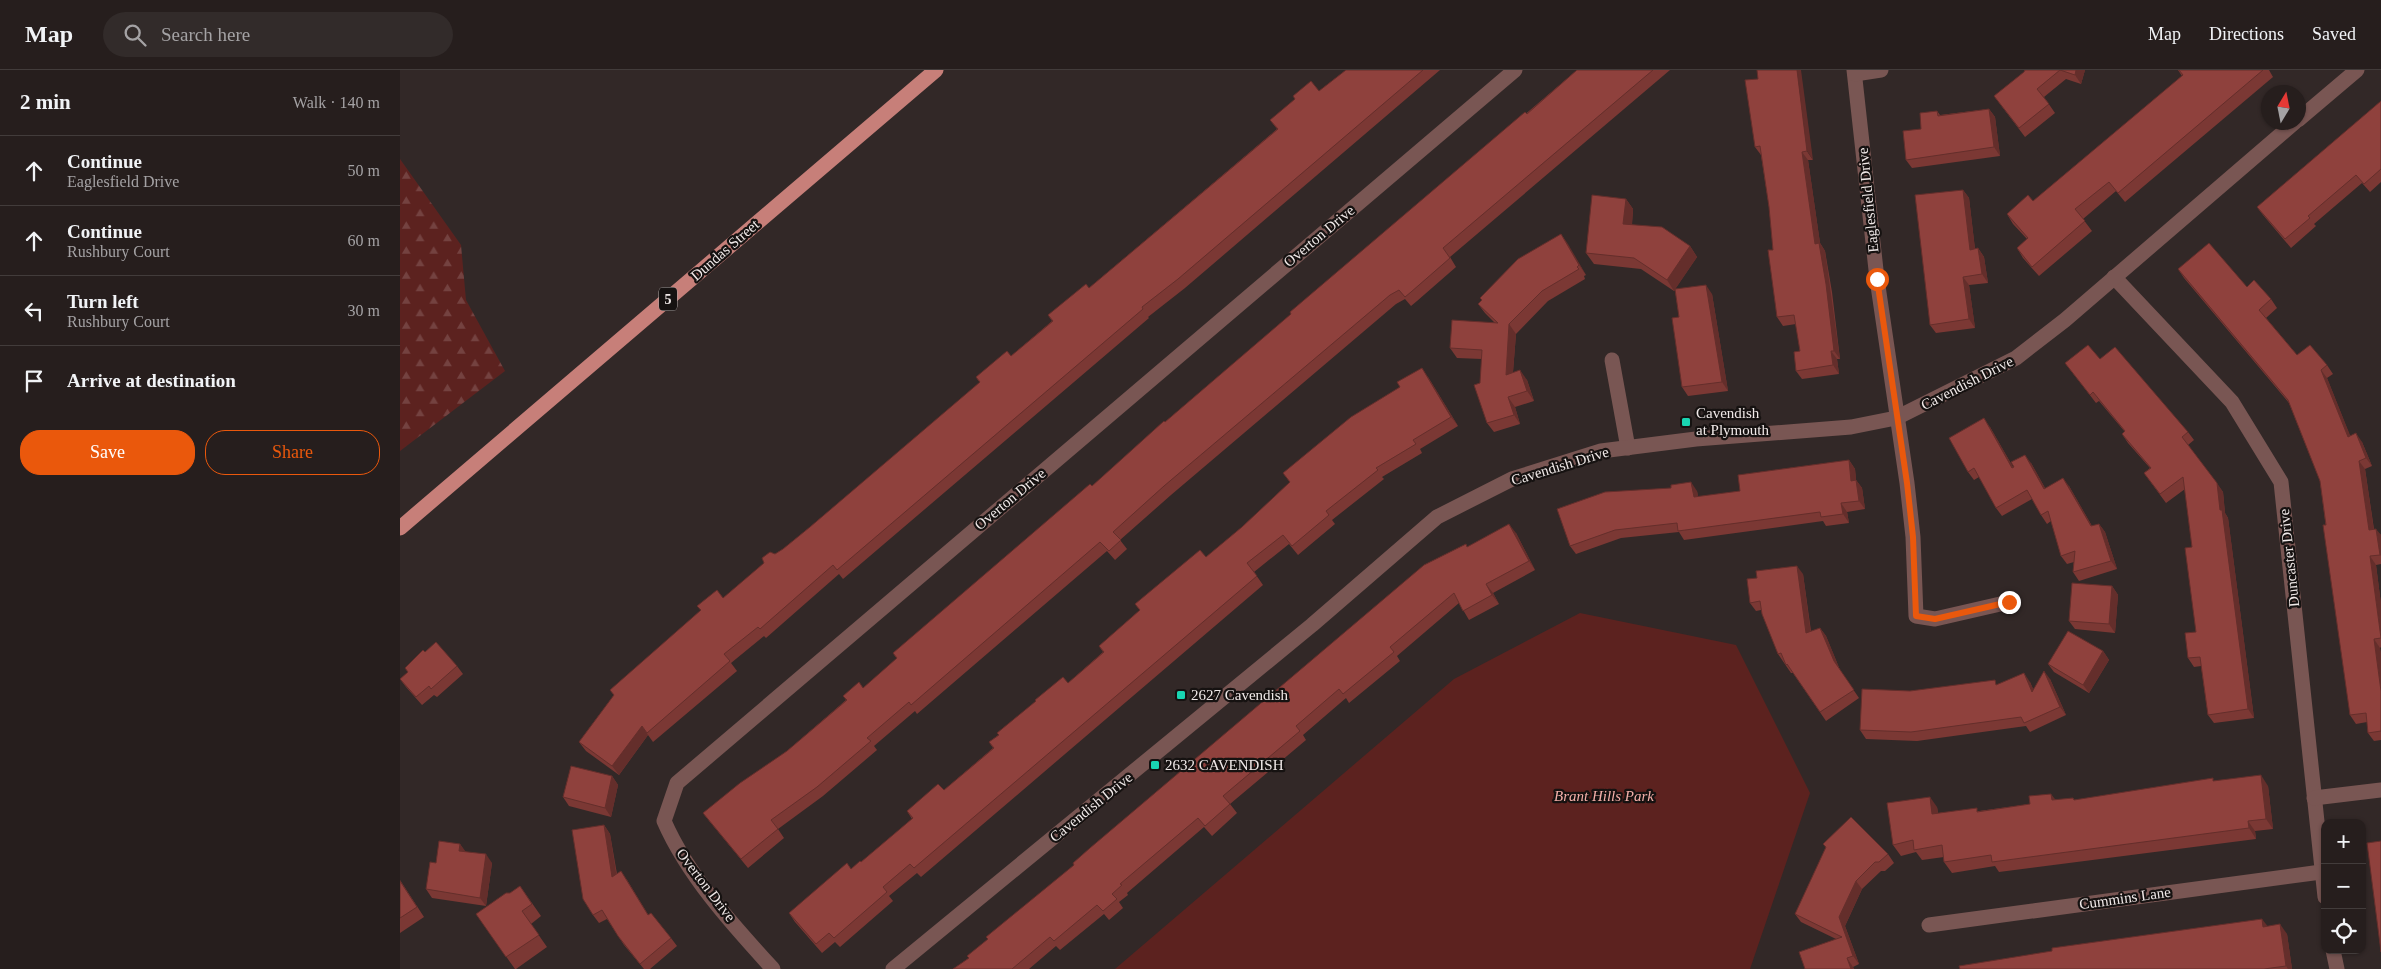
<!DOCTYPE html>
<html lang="en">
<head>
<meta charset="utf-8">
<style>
  :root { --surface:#261e1d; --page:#322b2a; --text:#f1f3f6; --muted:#a4a2a4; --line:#423c3b; --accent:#ea580c }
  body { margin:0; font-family:"Times New Roman",serif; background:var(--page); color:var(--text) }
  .controls { position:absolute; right:15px; bottom:15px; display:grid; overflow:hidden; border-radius:10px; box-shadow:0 1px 4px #0004 }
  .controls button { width:45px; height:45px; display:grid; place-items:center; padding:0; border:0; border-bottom:1px solid var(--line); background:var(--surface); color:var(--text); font:25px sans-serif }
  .compass { position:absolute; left:1861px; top:15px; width:45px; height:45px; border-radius:50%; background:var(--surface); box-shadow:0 1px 4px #0004; rotate:10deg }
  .stop { position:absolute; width:15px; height:15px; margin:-11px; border:4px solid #ea580c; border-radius:50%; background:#fff }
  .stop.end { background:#ea580c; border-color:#fff; box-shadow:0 1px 5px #0008 }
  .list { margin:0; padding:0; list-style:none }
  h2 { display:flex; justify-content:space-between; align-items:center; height:65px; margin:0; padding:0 20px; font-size:21px }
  h2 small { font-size:16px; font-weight:400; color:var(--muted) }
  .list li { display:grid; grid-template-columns:32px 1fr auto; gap:15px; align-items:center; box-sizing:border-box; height:70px; padding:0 20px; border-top:1px solid var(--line) }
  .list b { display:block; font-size:19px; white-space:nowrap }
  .list p { margin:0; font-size:16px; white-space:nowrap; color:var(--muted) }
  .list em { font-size:16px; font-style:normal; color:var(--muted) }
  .actions { display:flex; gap:10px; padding:15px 20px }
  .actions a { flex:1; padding:11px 0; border:1px solid var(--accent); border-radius:20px; text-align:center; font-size:18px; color:var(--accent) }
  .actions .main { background:var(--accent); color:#fff }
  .icon { flex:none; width:28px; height:28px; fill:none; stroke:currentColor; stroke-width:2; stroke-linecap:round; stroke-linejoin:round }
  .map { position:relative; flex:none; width:1981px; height:899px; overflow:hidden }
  header { display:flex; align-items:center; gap:30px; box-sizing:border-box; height:70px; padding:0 25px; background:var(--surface); border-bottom:1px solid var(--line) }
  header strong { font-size:24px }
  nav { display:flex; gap:28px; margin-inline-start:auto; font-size:18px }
  .search { width:350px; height:45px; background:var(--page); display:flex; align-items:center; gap:12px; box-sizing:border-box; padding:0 18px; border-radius:28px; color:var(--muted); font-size:19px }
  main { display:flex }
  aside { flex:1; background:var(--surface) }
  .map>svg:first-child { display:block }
</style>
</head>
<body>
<header>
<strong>Map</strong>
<div class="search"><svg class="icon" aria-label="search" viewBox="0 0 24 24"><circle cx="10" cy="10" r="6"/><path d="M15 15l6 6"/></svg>Search here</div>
<nav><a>Map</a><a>Directions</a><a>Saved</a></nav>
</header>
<main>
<aside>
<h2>2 min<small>Walk · 140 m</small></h2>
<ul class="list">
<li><svg class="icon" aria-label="ahead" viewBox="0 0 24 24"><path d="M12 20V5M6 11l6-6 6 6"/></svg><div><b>Continue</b><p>Eaglesfield Drive</p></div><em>50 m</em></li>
<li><svg class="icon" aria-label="ahead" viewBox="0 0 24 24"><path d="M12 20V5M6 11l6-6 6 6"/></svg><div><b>Continue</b><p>Rushbury Court</p></div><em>60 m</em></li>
<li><svg class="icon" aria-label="left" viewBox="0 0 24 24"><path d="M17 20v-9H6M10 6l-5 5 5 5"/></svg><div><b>Turn left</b><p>Rushbury Court</p></div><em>30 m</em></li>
<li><svg class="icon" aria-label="arrive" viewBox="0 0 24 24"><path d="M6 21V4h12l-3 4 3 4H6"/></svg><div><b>Arrive at destination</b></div></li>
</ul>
<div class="actions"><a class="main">Save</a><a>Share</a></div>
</aside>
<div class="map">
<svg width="1981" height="899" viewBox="0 0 1981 899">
  <defs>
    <pattern id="forest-firs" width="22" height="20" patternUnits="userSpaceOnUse" patternTransform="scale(1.25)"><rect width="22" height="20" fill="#5c221f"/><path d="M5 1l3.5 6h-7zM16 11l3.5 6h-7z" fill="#744240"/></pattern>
  </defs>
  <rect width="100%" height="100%" fill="#322827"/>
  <!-- forest -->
  <polygon fill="url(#forest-firs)" points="0,89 61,175 66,230 105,301 0,381"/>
  <!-- green -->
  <polygon fill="#5c221f" points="1180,543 1336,575 1410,723 1350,899 715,899 1054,609"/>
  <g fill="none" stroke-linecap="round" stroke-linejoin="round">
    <!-- minor -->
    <g stroke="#795653" stroke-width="15">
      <polyline points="1454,0 1477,209 1507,413 1513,467 1516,546 1535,549 1609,532"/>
      <polyline points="1455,4 1481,0"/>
      <polyline points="1898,50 1957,0"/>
      <polyline points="1714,207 1832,332 1881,412 1925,827"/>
      <polyline points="1212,290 1228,378"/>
      <polyline points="1914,728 1981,720"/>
      <polyline points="1529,855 1921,802"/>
      <polyline points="1933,880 1937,899"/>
      <path d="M373,899c-41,-45 -85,-93 -109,-148l13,-38 838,-713"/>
      <polyline points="493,899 912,555 1037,447 1112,409 1201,381 1296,369 1451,357 1496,348 1616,288 1665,250 1895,52"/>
    </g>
    <!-- major -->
    <polyline stroke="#c77f79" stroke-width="15" points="0,458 536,0"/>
  </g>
  <!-- wall -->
  <g fill="#7b3834">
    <polygon points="946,0 1040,0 785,218 748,247 749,248 443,509 439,504 366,568 364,566 331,593 337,601 253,672 248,665 219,705 186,681 179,672 214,625 210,620 301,541 297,536 323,528 375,484 383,479 410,457 580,313 576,307 611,286 652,251 648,245 689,218 877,59 870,50 919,21"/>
    <polygon points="1177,0 1270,0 1050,187 1056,197 1017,231 1011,236 1005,229 996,234 771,425 720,470 727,479 715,490 707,481 517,644 515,641 474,676 477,680 423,726 378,759 384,768 348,798 310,752 303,743 387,681 446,630 443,626 463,618 497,589 493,583 692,416 765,352"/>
    <polygon points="1625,0 1685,0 1681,14 1666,9 1644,27 1655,43 1625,67 1594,26 1624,2"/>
    <polygon points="1778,0 1869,0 1873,7 1725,132 1716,121 1683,149 1692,161 1639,206 1623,188 1617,178 1627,169 1613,154 1607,144 1633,131 1782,6"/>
    <polygon points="1358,9 1413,90 1408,90 1420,173 1425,181 1432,222 1440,289 1437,289 1439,304 1402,309 1396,301 1400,281 1396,254 1383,256 1377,247 1373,180 1369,137 1361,85 1355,77"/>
    <polygon points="1981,31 1981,112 1970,122 1962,113 1914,154 1916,156 1891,178 1863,145 1857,137"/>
    <polygon points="1589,39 1595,47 1600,86 1512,98 1506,90 1521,59 1537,41 1540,45"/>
    <polygon points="1563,120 1569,128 1575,179 1578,178 1584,187 1588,213 1569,215 1575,258 1536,263 1530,255"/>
    <polygon points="1226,129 1233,139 1232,155 1290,176 1297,187 1275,219 1312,224 1328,321 1288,326 1282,317 1279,247 1275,220 1274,221 1241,199 1194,194 1186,183"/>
    <polygon points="1161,164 1186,205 1184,206 1185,209 1148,231 1116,264 1113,302 1127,310 1134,331 1115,337 1120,354 1094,362 1087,353 1080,313 1082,289 1057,288 1050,278 1095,253 1085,243 1078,234 1082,230 1080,228"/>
    <polygon points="1778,199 1847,217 1871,229 1877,238 1866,248 1897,285 1927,295 1933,304 1927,308 1950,366 1962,372 1972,396 1965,399 1974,459 1981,465 1981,494 1976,495 1981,534 1981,577 1980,578 1981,585 1981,670 1974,671 1968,663 1967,652 1956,654 1950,645 1920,411 1889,333 1784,208"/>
    <polygon points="1700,289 1788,362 1794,370 1788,375 1823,422 1825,443 1828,448 1854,648 1814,653 1808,645 1801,596 1794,597 1788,588 1796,562 1792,477 1785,419 1766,433 1744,403 1750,398 1728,373 1722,364 1725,362 1699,331 1696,333 1665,293"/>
    <polygon points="1028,307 1058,356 1020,379 1022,383 982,407 984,409 932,450 935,454 898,485 889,474 854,502 863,515 521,807 517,803 489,826 493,831 440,877 435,872 422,883 395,852 389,843 451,799 461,792 512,749 507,741 544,720 593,678 589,672 668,613 703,582 699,576 740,540 735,534 806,487 842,457 890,412 883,403"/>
    <polygon points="1590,357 1613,397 1631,393 1645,418 1669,416 1692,456 1699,454 1705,462 1717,499 1679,511 1673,502 1674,492 1667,494 1661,486 1651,451 1647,454 1641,445 1632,429 1602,446 1596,438 1579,407 1574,410 1568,402"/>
    <polygon points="1449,390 1455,399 1456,410 1462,418 1465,439 1447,442 1449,453 1426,456 1423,451 1284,470 1279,462 1221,468 1176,484 1170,476 1297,421 1298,427 1340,421"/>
    <polygon points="1116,463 1135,500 1093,523 1099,534 1069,550 1059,533 997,586 1000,591 949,633 946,628 903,665 906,670 830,734 837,743 812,766 804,757 727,823 728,825 719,832 723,838 709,850 704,844 660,880 656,876 629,899 553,899 569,888 1068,477"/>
    <polygon points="1403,504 1411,561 1420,558 1426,566 1440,600 1459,628 1426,651 1393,603 1391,603 1378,584 1361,540 1356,541 1350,533"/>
    <polygon points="1712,516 1718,525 1715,563 1675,559 1669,551"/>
    <polygon points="1703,581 1709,590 1689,623 1654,602 1648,594"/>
    <polygon points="25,582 57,596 63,604 37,627 34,625 22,635 6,617 0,609 8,602"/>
    <polygon points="1650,609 1666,645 1630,662 1626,656 1517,671 1466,669 1460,660 1510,621 1630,612 1633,619"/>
    <polygon points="212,706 218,715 211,747 169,736 163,727"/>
    <polygon points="1815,711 1868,716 1873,759 1855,761 1856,769 1599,802 1595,796 1552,803 1544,792 1544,787 1522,790 1516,782 1501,786 1493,775 1537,737 1538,743 1579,741 1630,734 1656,730 1675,730"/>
    <polygon points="204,755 210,764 217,804 227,810 248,845 271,868 277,876 250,899 244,899 224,875 207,849 199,853 193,845"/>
    <polygon points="60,774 65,782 92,793 86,836 32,828 26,819 36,793"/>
    <polygon points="1423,774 1488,784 1494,793 1485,801 1481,801 1462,819 1445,856 1459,894 1453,897 1454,899 1405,899 1436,869 1401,852 1395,844 1426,778"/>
    <polygon points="0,810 24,847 0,863"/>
    <polygon points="120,816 141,846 131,854 147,877 116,899 115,899 76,844 110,823"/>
    <polygon points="1867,856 1887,864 1892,899 1560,899"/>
  </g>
  <!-- shaded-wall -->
  <g fill="#642e2b">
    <polygon points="1397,0 1401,0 1413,90 1407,81"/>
    <polygon points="1676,0 1685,0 1681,14 1675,5"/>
    <polygon points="1589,39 1595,47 1600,86 1594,77"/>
    <polygon points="1402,82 1408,90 1420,173 1425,181 1440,289 1434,281 1415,174"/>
    <polygon points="1563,120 1569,128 1576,188 1570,180"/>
    <polygon points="1226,129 1233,139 1231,165 1223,154"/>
    <polygon points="1161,164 1168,174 1186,205 1179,195"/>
    <polygon points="1290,176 1297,187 1274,221 1267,210"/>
    <polygon points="1578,178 1584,187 1588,213 1582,204"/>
    <polygon points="1563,207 1569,215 1575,258 1569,249"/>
    <polygon points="1306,215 1312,224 1328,321 1322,312"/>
    <polygon points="1109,254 1116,264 1112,314 1106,305"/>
    <polygon points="1431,281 1437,289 1439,304 1433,295"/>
    <polygon points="1022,298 1028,307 1058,356 1051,347"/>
    <polygon points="1120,300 1127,310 1134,331 1127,321"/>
    <polygon points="1921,300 1927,308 1954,375 1948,367"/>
    <polygon points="1108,327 1115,337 1120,354 1114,345"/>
    <polygon points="1584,348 1590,357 1618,406 1612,398"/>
    <polygon points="1956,363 1962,372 1972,396 1966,388"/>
    <polygon points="1625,385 1631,393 1650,427 1644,419"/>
    <polygon points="1449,390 1455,399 1457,419 1451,411"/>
    <polygon points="1959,391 1965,399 1975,468 1969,460"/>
    <polygon points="1663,408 1669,416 1697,465 1691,456"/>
    <polygon points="1456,410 1462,418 1465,439 1459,431"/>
    <polygon points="1291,412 1297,421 1300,436 1294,427"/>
    <polygon points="1817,413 1823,422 1825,443 1828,448 1854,648 1848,639 1820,440"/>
    <polygon points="1441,433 1447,442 1449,453 1443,444"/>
    <polygon points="1109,454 1116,463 1135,500 1129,491"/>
    <polygon points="1699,454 1705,462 1717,499 1711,491"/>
    <polygon points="1976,459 1981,465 1981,486 1980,485"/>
    <polygon points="1970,486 1976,495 1981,534 1981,568"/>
    <polygon points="1397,496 1403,504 1412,572 1406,563"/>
    <polygon points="1086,514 1093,523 1099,534 1092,525"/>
    <polygon points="1712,516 1718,525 1715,563 1709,554"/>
    <polygon points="1420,558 1426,566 1440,600 1459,628 1434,591"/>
    <polygon points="1974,569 1980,578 1981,585 1981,621"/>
    <polygon points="1703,581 1709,590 1689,623 1683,615"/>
    <polygon points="1644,601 1650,609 1666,645 1660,637"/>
    <polygon points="1624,603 1630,612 1638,630 1632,622"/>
    <polygon points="242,656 248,665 219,705 212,696"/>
    <polygon points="1861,705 1868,716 1873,759 1866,749"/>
    <polygon points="212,706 218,715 211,747 205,738"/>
    <polygon points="1651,724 1659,734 1652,730"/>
    <polygon points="1530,727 1537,737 1540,755 1532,744"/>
    <polygon points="1848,751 1855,761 1856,769 1849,758"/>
    <polygon points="204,755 210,764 218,815 212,807"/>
    <polygon points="60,774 66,782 59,781"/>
    <polygon points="86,784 92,793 86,836 80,828"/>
    <polygon points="221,801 227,810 254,854 248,845"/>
    <polygon points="1456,811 1462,819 1445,856 1459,894 1453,886 1439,847"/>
    <polygon points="1862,849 1869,858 1863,857"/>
    <polygon points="1880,854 1887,864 1892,899 1888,899 1886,896"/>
    <polygon points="1447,888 1453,897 1454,899 1451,899"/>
  </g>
  <!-- building -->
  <g fill="#8f413d" stroke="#642e2b">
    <polygon points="946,0 1023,0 778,209 742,237 743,239 437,500 433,495 360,559 358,557 324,584 330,591 247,663 242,656 212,696 179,672 214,625 210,620 301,540 297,536 317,520 323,528 364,493 362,488 370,482 375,484 383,479 410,457 580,312 576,307 607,281 611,286 653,251 648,245 686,214 689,218 878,59 870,50 895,29 893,26 911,11 919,21"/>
    <polygon points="1177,0 1253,0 1043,178 1050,188 1011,222 1005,227 999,220 990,225 764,416 713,462 721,470 709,481 700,472 511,635 509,632 467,668 471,671 417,717 371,750 378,759 341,789 303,743 340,713 387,681 447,630 443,626 459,612 463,618 497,588 493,583 690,414 692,416 764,351 765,352 891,244 890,242 1125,42 1127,44"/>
    <polygon points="1357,0 1397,0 1407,81 1402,82 1415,174 1419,173 1426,214 1434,281 1431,281 1433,295 1396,301 1394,282 1400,281 1394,245 1377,247 1368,180 1373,180 1369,137 1360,76 1355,77 1345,10 1358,9"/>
    <polygon points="1625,0 1676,0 1675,5 1660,0 1637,19 1649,34 1619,58 1594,26 1624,2"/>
    <polygon points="1779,0 1863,0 1718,123 1709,112 1675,139 1685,151 1632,197 1617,178 1628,168 1607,144 1628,125 1633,131 1783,5"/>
    <polygon points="1981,31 1981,99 1964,114 1956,105 1908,146 1910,148 1885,169 1857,137"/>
    <polygon points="1589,39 1594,77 1506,90 1503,61 1521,59 1520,43 1537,41 1538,46"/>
    <polygon points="1563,120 1570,180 1578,178 1582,204 1563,207 1569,249 1530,255 1515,125"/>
    <polygon points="1192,125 1226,129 1223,154 1262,157 1290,176 1267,210 1234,188 1186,183"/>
    <polygon points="1161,164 1179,195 1177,197 1179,199 1142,221 1109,254 1106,305 1120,300 1127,321 1108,327 1114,345 1087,353 1074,315 1080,313 1082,280 1050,278 1052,250 1098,253 1078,234 1082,230 1080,228 1118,189"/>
    <polygon points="1809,173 1847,217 1854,210 1871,229 1859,240 1897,285 1910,275 1927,295 1921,300 1948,367 1956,363 1966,388 1959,391 1969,460 1976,459 1980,485 1970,486 1981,568 1974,569 1981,621 1981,661 1968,663 1966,643 1950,645 1923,455 1926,455 1920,411 1888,330 1778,199"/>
    <polygon points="1306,215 1322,312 1282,317 1272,248 1279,247 1275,219"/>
    <polygon points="1688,275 1700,289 1715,277 1788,362 1782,367 1817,413 1820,440 1822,440 1848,639 1808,645 1800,587 1788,588 1785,563 1796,562 1785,478 1792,477 1783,407 1760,424 1744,403 1751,398 1722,364 1725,361 1693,322 1690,325 1665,293"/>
    <polygon points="1022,298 1051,347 1013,370 1016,374 976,398 978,400 926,441 929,445 892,476 883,465 847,493 857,506 514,798 510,794 483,817 487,822 434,868 429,863 416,874 389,843 447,793 451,799 460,791 461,792 513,748 507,741 538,714 544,720 594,678 589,672 599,665 597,663 636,631 635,630 663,607 668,613 704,582 699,576 740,540 735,534 800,480 806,487 842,457 890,412 883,403 951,347 1000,317 997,312"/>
    <polygon points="1584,348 1612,398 1614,397 1611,392 1625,385 1644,419 1663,408 1691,456 1699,454 1711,491 1673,502 1675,481 1661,486 1648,441 1641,445 1627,420 1596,438 1574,398 1568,402 1549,368"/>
    <polygon points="1449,390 1451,411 1456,410 1459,431 1441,433 1443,444 1421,447 1420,442 1278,461 1277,453 1215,460 1170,476 1157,439 1205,422 1271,418 1271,415 1291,412 1294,427 1340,421 1338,405"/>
    <polygon points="1109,454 1129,491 1086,514 1092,525 1063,541 1054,523 990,577 994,582 943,624 939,619 896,656 900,661 823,726 830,734 805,756 798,748 720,814 722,815 712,824 717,829 703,841 697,835 654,871 650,867 612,899 553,899 569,888 567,886 588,869 586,867 674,795 673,793 690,778 1024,495 1066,474 1067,477"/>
    <polygon points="1397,496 1406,563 1420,558 1434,591 1454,620 1420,642 1387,594 1386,595 1381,583 1378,584 1362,544 1360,531 1350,533 1347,509 1357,508 1356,501"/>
    <polygon points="1672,513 1712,516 1709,554 1669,551"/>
    <polygon points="1668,561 1703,581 1683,615 1648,594"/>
    <polygon points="36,572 57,596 31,619 29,616 16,627 0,609 8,602 5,598 23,580 25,582"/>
    <polygon points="1644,601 1660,637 1624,653 1621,647 1511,662 1460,660 1462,619 1510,621 1595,610 1596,615 1624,603 1632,622"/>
    <polygon points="171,696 212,706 205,738 163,727"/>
    <polygon points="1861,705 1866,749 1848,751 1849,758 1592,792 1591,785 1544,792 1542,775 1514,780 1513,770 1493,775 1487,733 1530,727 1532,744 1577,738 1577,742 1630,734 1629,726 1651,724 1652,730 1673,728 1674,730 1813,708 1813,711"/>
    <polygon points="1451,747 1488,784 1479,792 1475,792 1456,811 1439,847 1453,886 1447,888 1451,899 1405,899 1399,882 1442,867 1395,844 1426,777 1423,774"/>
    <polygon points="204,755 212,807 221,801 248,845 251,843 271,868 240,894 218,866 202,840 193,845 183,829 172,760"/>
    <polygon points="39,771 60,774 59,781 86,784 80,828 26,819 30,792 36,793"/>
    <polygon points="1981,771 1981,882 1967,773"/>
    <polygon points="0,811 17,837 0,848"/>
    <polygon points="120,816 132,834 122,841 139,865 106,887 76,844 106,823 110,823"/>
    <polygon points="1862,849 1863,857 1880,854 1886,896 1864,899 1560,899 1559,896 1652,881 1652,878"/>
  </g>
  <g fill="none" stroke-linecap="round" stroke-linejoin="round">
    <!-- route -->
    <polyline stroke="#ea580c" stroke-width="6" points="1477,209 1507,413 1513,467 1516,546 1535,549 1609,532"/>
  </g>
  <!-- markers -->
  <g fill="#19d5b2" stroke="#161211" stroke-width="2">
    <rect x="1281" y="347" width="10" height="10" rx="2.5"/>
    <rect x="776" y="620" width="10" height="10" rx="2.5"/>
    <rect x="750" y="690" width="10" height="10" rx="2.5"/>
  </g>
  <g text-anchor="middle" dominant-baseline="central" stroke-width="4.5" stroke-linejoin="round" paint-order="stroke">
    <!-- shield labels -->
    <rect fill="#161211" stroke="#afa8a8" stroke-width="1" x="259" y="217.5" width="18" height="23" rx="4"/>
    <g font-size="14" font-weight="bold" fill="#f0e9e8">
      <text x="268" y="229">5</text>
    </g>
    <!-- street labels -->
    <g font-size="15" fill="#f0e9e8" stroke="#161211">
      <text transform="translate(1468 130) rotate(-96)">Eaglesfield Drive</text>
      <text transform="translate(919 166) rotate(-40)">Overton Drive</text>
      <text transform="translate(325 180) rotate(-41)">Dundas Street</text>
      <text transform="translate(1567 313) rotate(-27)">Cavendish Drive</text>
      <text transform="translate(1160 396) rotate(-17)">Cavendish Drive</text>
      <text transform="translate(610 429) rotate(-40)">Overton Drive</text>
      <text transform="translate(1889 488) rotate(-96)">Duncaster Drive</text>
      <text transform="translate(691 737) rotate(-39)">Cavendish Drive</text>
      <text transform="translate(306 815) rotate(53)">Overton Drive</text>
      <text transform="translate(1725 828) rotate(-8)">Cummins Lane</text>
    </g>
    <!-- poi labels -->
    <g font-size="15" fill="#f0e9e8" stroke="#161211" text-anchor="start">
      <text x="1296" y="343">Cavendish<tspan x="1296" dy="17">at Plymouth</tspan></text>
      <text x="791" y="625">2627 Cavendish</text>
      <text x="765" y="695">2632 CAVENDISH</text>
    </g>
    <!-- park labels -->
    <g font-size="15" font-style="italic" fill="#f4afa9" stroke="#161211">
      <text x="1204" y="726">Brant Hills Park</text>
    </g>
  </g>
</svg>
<div class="controls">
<button>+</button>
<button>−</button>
<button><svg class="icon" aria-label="locate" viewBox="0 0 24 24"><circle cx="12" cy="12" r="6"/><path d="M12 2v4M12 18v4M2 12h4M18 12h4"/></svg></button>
</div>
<svg class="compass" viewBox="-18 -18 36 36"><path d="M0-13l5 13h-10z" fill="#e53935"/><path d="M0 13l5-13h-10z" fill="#a4a2a4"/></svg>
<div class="stop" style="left:1477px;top:209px"></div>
<div class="stop end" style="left:1609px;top:532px"></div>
</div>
</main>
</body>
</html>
